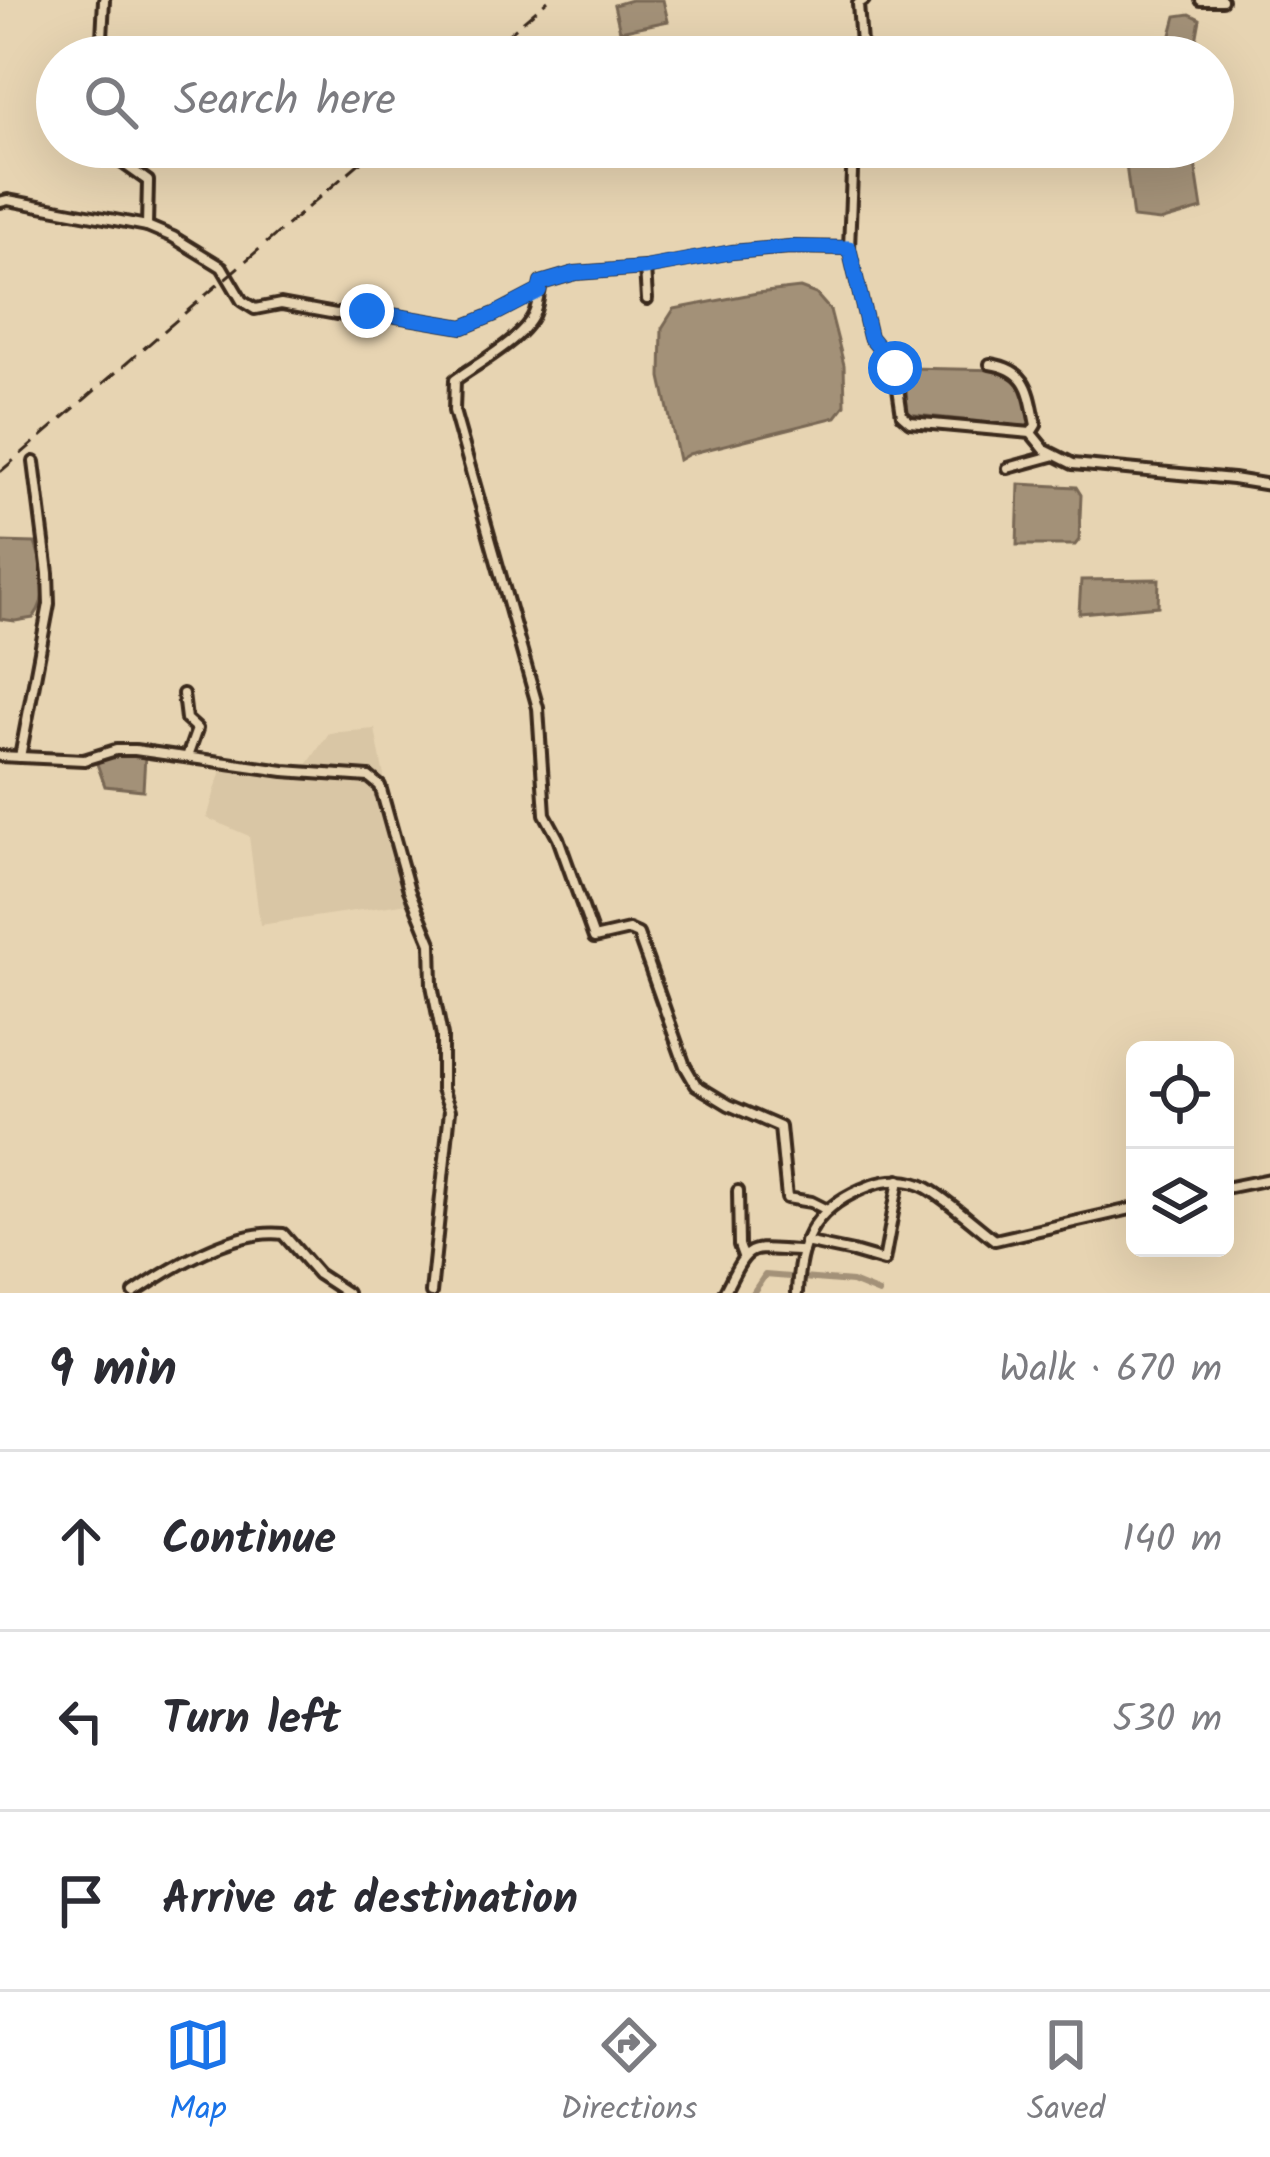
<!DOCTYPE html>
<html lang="en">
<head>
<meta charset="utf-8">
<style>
  :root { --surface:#fff; --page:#f2f2f3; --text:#2b2b33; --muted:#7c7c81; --line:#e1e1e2; --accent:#1a73e8 }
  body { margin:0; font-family:Kalam,sans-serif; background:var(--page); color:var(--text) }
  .controls { position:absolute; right:36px; bottom:36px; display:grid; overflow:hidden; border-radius:18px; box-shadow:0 12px 48px #0002 }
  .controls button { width:108px; height:108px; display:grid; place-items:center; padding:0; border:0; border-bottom:3px solid var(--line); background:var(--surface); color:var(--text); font:60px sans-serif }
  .stop { position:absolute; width:36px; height:36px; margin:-27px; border:9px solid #1a73e8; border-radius:50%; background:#fff }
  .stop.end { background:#1a73e8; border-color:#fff; box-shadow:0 3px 12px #0008 }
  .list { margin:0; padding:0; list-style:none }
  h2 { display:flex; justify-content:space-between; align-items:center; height:156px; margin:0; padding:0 48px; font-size:51px }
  h2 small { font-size:39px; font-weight:400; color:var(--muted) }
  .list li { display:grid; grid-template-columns:78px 1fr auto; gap:36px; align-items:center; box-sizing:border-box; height:180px; padding:0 48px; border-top:3px solid var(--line) }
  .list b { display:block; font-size:45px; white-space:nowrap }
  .list em { font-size:39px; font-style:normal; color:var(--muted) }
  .icon { flex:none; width:66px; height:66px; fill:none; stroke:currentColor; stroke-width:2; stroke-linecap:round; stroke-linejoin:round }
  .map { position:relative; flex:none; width:1270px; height:1293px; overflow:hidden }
  .search { position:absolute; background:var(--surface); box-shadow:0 12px 48px #0002; left:36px; right:36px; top:36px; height:132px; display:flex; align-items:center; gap:30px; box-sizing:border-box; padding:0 42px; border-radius:66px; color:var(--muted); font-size:45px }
  .sheet { height:696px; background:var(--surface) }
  nav { display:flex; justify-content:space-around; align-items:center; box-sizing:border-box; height:168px; border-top:3px solid var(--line); background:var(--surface); font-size:33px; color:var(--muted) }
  nav a { display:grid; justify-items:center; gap:6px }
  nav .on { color:var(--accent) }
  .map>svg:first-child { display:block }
</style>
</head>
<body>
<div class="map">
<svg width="1270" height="1293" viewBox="0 0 1270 1293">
  <rect width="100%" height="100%" fill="#e7d4b2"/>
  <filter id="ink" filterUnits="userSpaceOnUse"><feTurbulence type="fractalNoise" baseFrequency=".00833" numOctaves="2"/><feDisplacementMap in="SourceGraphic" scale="24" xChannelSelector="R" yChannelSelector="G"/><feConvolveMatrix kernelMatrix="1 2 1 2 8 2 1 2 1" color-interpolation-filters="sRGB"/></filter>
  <g filter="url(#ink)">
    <!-- built -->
    <polygon fill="#d9c6a5" points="375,729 408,903 260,925 249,836 207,818 225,756 307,765 329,733"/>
    <!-- water -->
    <g fill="#a39178" stroke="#796854" stroke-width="3">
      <polygon points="631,0 663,0 668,21 620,31 614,5"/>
      <polygon points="1190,14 1200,19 1194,52 1186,54 1168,46 1176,16"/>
      <polygon points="1159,155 1195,163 1202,209 1160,221 1133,218 1126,165"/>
      <polygon points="800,288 816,294 830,310 844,365 845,405 836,417 689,454 679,460 661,377 662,328 674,309 757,293"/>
      <polygon points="906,368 1003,370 1014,373 1028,402 1032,427 907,414"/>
      <polygon points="1019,484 1076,487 1081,495 1079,540 1075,545 1017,545"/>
      <path d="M0,542l35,1c9,25 15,53 -2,75l-18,3 -15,-2z"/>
      <polygon points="1159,579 1158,606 1079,613 1081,580"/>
      <polygon points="126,752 145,756 143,790 105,786 96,761 107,755"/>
    </g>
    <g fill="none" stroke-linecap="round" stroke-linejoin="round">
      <!-- canal -->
      <polyline stroke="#a39178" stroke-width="6" points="753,1293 765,1275 852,1282 879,1293"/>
      <defs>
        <g id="minor">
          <polyline points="1201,0 1222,0"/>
          <polyline points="101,57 104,0"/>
          <polyline points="862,57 858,4 864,0"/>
          <polyline points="115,147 120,161 148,181 147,226"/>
          <polyline points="0,202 8,200 147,226 173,237 222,267 242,301 255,309 281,304 336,314 367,311 463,327 495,314 539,291"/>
          <polyline points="849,248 853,147"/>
          <polyline points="645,268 647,299"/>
          <path d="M990,364c39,6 39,28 46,61l-5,8"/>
          <polyline points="1008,468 1052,456"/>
          <polyline points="183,694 186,719 197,729 187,757"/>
          <polyline points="0,756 84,760 116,750 135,750 284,771 369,777 380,786 409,890 431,943 432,985 442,1036 442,1089 450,1110 431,1293"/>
          <polyline points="20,757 49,604 48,573 34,462"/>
          <polyline points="1225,1188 1270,1179"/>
          <polyline points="738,1191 739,1245 743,1256"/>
          <path d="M825,1209l-14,-7 -24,-4 -7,-71 -51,-22 -33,-20 -11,-19 -47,-132 -9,-4 -35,8 -36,-100 -13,-24 -7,-106 -84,-297 1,-31c23,-17 72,-43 80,-69 3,-9 4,-19 6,-28l34,-10 70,-5 87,-16 58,-5 59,1 21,89 25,31 7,47 8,7 121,11 14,17 28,14 160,15 37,6"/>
          <polyline points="805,1242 853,1252 884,1261 899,1180"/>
          <path d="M134,1293c38,-26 102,-65 149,-59l35,40 29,19"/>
          <path d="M724,1293c27,-53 21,-44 79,-42"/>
          <path d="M797,1293c2,-57 20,-88 75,-108 17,-6 39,-6 55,3 21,12 48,37 68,52l140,-32"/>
        </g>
      </defs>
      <!-- minor casing -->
      <use href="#minor" stroke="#3b2a1e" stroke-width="16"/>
      <!-- minor -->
      <use href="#minor" stroke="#e7d4b2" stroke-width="8"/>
      <!-- rail -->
      <g stroke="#3b2a1e" stroke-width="3" stroke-dasharray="18 9" stroke-linecap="butt">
        <polyline points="482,57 548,0"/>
        <polyline points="0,472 378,147"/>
      </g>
    </g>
  </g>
  <g fill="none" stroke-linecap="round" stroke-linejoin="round" filter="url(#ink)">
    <!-- route -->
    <polyline stroke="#1a73e8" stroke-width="15" points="367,311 463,327 495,314 539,291 541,283 575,273 645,268 732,252 790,247 849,248 870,337 895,368"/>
  </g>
</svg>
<div class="controls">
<button><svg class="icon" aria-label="locate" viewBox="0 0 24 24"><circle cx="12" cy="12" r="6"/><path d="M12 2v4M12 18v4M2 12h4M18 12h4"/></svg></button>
<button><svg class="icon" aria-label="layers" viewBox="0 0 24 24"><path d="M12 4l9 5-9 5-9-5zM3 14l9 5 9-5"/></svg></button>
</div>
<div class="stop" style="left:895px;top:368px"></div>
<div class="stop end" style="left:367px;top:311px"></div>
<div class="search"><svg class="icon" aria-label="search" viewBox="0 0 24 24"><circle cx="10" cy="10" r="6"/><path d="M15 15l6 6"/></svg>Search here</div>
</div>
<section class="sheet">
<h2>9 min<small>Walk · 670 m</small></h2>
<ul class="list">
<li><svg class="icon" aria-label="ahead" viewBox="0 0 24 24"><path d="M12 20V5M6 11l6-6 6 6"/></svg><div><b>Continue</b></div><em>140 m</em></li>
<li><svg class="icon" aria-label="left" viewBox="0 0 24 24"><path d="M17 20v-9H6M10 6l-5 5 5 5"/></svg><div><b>Turn left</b></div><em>530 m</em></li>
<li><svg class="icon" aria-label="arrive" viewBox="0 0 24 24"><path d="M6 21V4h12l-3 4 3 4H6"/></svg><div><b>Arrive at destination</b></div></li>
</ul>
</section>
<nav>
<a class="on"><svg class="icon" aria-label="map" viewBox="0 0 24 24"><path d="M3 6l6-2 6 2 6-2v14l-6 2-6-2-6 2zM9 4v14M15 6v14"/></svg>Map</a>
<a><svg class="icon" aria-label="directions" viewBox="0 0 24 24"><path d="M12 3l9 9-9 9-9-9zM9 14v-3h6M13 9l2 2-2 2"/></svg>Directions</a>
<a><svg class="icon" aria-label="saved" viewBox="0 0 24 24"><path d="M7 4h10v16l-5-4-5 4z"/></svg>Saved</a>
</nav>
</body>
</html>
